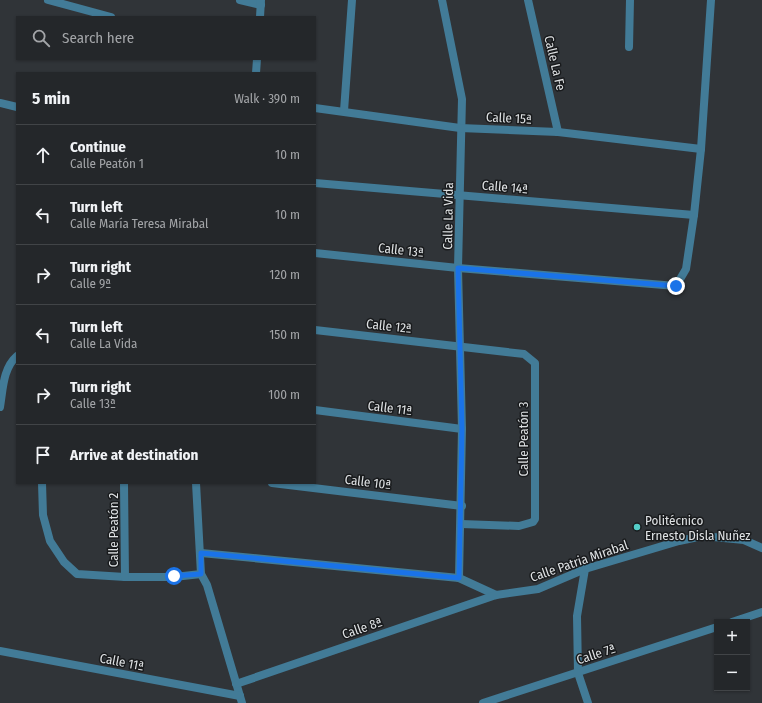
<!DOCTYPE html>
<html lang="en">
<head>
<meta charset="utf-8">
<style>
  :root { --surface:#24272a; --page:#303336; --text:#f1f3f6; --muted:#a3a5a8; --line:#414447 }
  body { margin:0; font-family:"Fira Sans Condensed",sans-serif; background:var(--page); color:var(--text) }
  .controls { position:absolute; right:12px; bottom:12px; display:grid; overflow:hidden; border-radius:0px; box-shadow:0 1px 3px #0004 }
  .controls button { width:36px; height:36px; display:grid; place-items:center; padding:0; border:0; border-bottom:1px solid var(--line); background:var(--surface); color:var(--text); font:20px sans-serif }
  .stop { position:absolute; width:12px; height:12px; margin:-9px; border:3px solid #1a73e8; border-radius:50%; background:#fff }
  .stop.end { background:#1a73e8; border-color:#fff; box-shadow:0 1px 4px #0008 }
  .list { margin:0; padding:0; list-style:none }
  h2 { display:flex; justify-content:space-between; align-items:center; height:52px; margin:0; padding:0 16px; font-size:17px }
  h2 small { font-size:13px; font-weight:400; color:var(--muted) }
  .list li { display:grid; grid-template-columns:26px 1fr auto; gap:12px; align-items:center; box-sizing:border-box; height:60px; padding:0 16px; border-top:1px solid var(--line) }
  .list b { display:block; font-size:15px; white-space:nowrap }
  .list p { margin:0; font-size:13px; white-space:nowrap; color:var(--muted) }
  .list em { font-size:13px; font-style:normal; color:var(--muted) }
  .icon { flex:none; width:22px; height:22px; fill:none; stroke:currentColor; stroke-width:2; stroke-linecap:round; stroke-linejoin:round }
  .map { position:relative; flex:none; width:762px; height:703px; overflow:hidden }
  .search { position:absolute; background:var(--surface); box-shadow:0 1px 3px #0004; left:16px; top:16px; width:300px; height:44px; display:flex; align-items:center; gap:10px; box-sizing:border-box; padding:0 14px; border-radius:0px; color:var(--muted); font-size:15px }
  .panel { position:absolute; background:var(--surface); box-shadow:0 1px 3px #0004; left:16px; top:72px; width:300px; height:412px; border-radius:0px }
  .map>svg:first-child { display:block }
</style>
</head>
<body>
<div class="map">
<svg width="762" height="703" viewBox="0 0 762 703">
  <rect width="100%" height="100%" fill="#303438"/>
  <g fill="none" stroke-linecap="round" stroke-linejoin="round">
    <!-- minor -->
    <g stroke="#427b97" stroke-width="8">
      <polyline points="48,0 111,17"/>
      <polyline points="240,0 261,5"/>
      <polyline points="442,0 462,99 458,268 462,429 459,578"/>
      <polyline points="528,0 558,132"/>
      <polyline points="260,17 261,0"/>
      <polyline points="629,47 630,0"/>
      <polyline points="256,73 257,59"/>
      <polyline points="0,103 17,107"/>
      <polyline points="315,108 460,128 558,132 701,149"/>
      <polyline points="344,111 352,0"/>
      <polyline points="315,183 694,215"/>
      <polyline points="315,253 458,268 676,286 686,269 694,215 701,149 711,0"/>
      <polyline points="315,330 524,354 535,363 535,519 533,522 519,526 461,524"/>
      <path d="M0,407c3,-18 3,-39 17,-51"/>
      <polyline points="315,410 462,429"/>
      <polyline points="42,483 43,515 50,541 64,562 77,574 125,577 174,577 201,574"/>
      <polyline points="124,483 125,577"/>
      <polyline points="196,483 201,574 207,585 242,703"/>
      <polyline points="272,483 462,506"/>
      <polyline points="201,553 459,578 496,595"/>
      <polyline points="585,569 577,616 578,673 588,703"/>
      <polyline points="732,622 762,612"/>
      <polyline points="0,651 240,696"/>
      <polyline points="236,684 496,595 538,589 585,569 679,541 703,536 744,540 762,548"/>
      <polyline points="483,703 717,627"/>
    </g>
  </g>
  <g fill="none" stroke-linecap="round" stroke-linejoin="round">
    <!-- route -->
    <polyline stroke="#1a73e8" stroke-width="5" points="174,576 201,574 201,553 459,578 462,429 458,268 676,286"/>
  </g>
  <!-- markers -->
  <circle fill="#54cdc8" stroke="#191b1d" stroke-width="1.5" cx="637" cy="527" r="4"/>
  <g text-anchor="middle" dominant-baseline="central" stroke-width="3" stroke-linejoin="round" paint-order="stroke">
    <!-- street labels -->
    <g font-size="13" fill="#dfe2e4" stroke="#191b1d">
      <text transform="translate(555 63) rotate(77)">Calle La Fe</text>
      <text transform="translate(509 118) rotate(3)">Calle 15ª</text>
      <text transform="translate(505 187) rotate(5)">Calle 14ª</text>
      <text transform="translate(448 216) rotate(-89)">Calle La Vida</text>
      <text transform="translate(401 250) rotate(6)">Calle 13ª</text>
      <text transform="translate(389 326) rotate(6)">Calle 12ª</text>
      <text transform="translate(390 408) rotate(7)">Calle 11ª</text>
      <text transform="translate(523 439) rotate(-90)">Calle Peatón 3</text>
      <text transform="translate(368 482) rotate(7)">Calle 10ª</text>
      <text transform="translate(113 530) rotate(-90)">Calle Peatón 2</text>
      <text transform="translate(579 561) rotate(-19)">Calle Patria Mirabal</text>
      <text transform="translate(362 628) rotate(-19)">Calle 8ª</text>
      <text transform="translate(596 654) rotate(-18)">Calle 7ª</text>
      <text transform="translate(122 662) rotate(11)">Calle 11ª</text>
    </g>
    <!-- poi labels -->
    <g font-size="13" fill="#dfe2e4" stroke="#191b1d" text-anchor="start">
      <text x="645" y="520">Politécnico<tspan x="645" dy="15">Ernesto Disla Nuñez</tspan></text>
    </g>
  </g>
</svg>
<div class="controls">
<button>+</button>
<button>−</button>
</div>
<div class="stop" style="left:174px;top:576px"></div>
<div class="stop end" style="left:676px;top:286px"></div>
<div class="search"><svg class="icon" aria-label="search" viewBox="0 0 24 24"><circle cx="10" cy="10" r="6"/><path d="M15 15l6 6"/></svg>Search here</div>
<section class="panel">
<h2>5 min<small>Walk · 390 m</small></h2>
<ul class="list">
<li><svg class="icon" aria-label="ahead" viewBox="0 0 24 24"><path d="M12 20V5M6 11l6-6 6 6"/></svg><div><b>Continue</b><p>Calle Peatón 1</p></div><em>10 m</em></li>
<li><svg class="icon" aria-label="left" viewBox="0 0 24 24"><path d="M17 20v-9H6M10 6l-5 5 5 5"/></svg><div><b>Turn left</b><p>Calle María Teresa Mirabal</p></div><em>10 m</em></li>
<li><svg class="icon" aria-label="right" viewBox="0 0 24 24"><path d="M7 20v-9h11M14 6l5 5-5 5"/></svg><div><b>Turn right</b><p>Calle 9ª</p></div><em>120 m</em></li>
<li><svg class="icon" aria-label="left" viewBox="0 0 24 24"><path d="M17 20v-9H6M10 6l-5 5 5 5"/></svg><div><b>Turn left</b><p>Calle La Vida</p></div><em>150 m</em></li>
<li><svg class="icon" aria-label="right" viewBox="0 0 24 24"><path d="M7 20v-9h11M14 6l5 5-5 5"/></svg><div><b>Turn right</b><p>Calle 13ª</p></div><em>100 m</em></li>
<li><svg class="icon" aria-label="arrive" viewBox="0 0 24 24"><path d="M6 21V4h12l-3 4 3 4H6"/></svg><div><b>Arrive at destination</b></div></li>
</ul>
</section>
</div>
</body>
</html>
